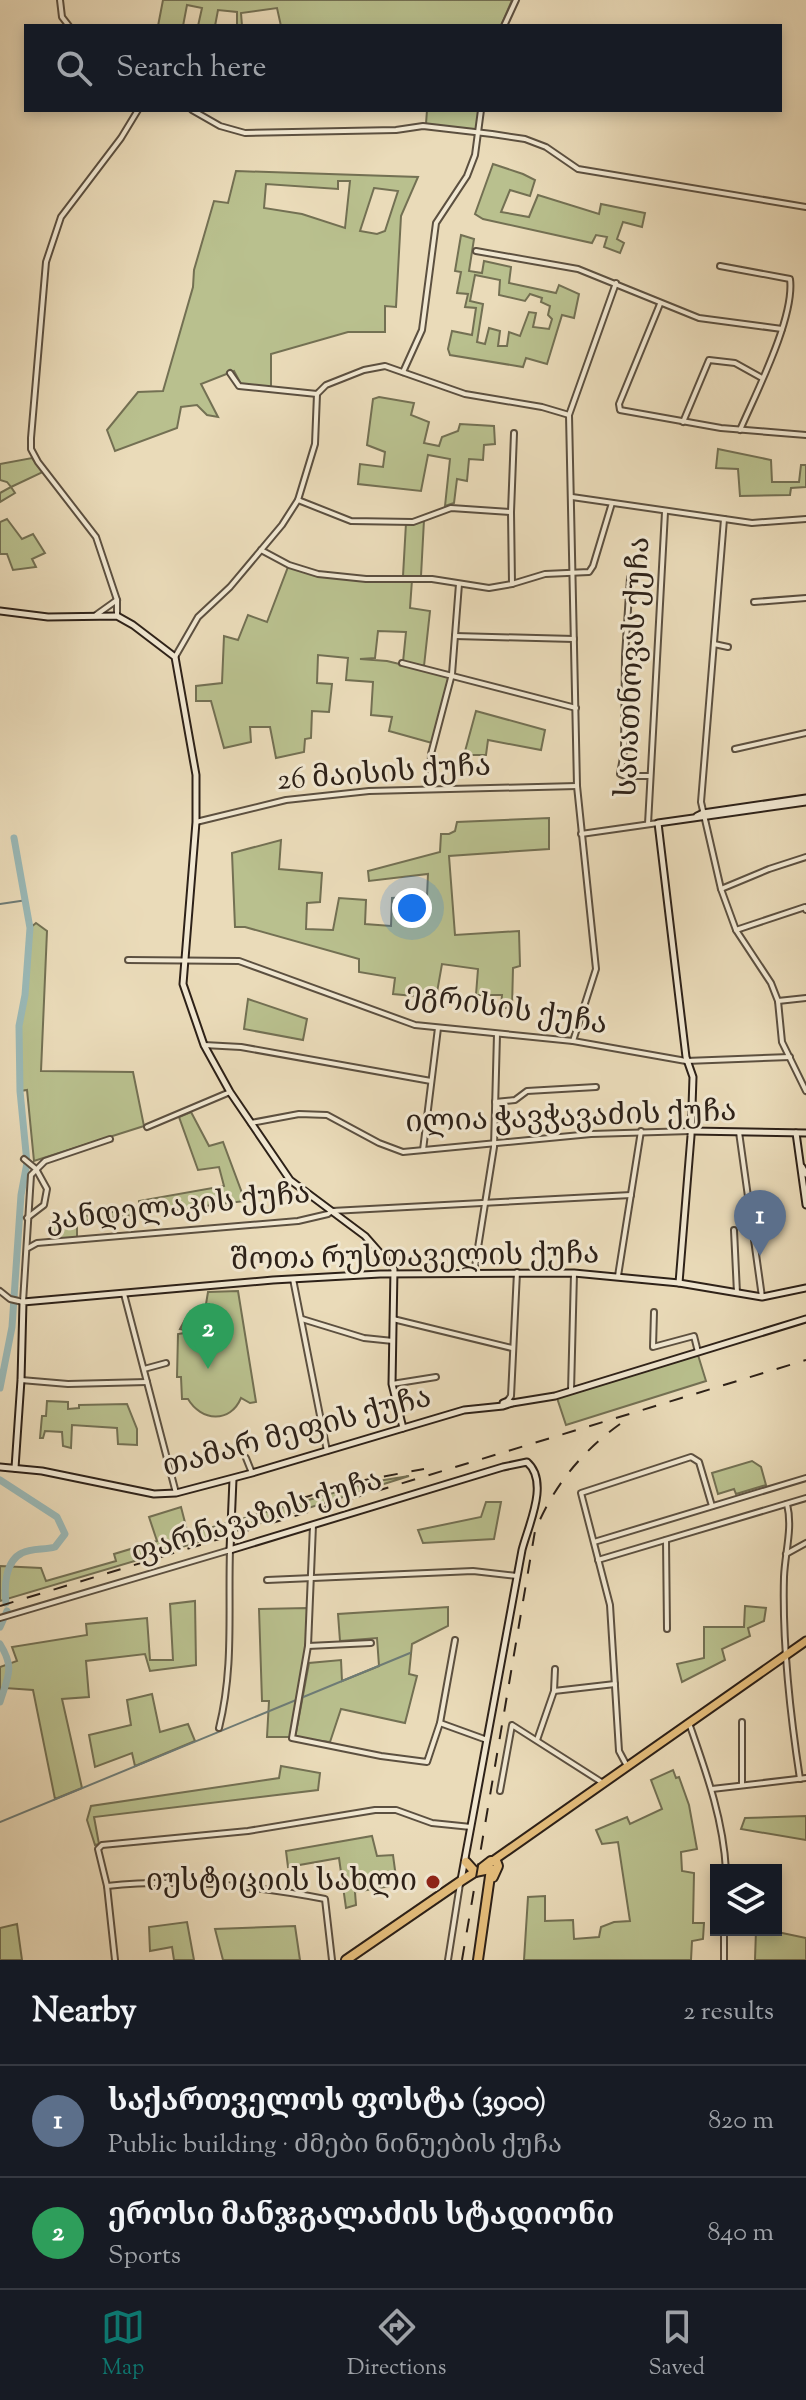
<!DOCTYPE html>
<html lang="en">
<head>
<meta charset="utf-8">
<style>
  :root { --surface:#171b24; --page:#242831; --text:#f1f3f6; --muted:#9ea1a6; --line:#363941; --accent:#0f766e }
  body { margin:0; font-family:"Sorts Mill Goudy","Noto Serif Georgian",serif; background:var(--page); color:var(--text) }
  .controls { position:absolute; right:24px; bottom:24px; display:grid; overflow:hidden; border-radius:0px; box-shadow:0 4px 12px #0003 }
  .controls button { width:72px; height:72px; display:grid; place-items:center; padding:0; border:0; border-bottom:2px solid var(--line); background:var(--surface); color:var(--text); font:40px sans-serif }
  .you { position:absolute; left:412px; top:908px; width:28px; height:28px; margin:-20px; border:6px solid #fff; border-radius:50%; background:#1a73e8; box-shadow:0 0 0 12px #1a73e833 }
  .badge { display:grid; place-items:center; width:52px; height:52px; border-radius:50%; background:var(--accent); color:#fff; font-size:26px; font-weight:700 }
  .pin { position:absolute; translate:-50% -66px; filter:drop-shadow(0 2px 4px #0008) }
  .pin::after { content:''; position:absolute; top:42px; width:28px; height:24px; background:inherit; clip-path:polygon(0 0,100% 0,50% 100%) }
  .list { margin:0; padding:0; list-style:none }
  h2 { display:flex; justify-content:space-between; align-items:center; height:104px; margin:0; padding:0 32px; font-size:34px }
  h2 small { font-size:26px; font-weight:400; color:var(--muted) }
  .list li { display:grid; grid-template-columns:52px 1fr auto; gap:24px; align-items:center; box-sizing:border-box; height:112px; padding:0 32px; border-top:2px solid var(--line) }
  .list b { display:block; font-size:30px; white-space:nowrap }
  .list p { margin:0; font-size:26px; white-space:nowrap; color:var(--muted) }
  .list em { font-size:26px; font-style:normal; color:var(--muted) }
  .icon { flex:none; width:44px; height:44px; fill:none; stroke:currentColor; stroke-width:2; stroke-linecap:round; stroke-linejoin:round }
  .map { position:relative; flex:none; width:806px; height:1960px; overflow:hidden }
  .search { position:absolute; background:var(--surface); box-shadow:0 4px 12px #0003; left:24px; right:24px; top:24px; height:88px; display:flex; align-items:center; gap:20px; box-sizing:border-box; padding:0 28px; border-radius:0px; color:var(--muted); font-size:30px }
  .sheet { height:328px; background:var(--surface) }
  nav { display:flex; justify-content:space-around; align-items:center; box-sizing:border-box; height:112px; border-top:2px solid var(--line); background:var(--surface); font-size:22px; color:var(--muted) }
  nav a { display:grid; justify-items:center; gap:4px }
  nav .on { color:var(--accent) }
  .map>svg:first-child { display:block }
</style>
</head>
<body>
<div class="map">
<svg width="806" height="1960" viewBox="0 0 806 1960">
  <rect width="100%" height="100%" fill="#eadbb9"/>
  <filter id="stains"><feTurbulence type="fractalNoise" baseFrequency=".0025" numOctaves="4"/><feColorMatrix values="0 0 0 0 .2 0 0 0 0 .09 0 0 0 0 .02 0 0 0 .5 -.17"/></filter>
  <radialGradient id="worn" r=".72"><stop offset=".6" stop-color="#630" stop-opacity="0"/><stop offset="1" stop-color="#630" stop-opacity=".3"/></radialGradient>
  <!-- green -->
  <g fill="#b9c08e" stroke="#737053" stroke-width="2" fill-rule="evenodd">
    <polygon points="163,0 512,0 501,26 281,26 277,8 241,13 242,26 237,26 237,12 218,10 215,26 198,26 202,8 187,5 183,26 158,26"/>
    <polygon points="427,110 480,110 477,131 426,124"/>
    <polygon points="493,164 523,174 535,180 530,196 510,190 501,212 529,217 538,195 599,214 601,204 645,213 642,227 623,222 617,239 624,243 620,253 604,247 607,237 596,235 592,243 483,219 475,214"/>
    <path d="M236,171l182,6 -17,39 -5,91 -11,-1v26h-37l-77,22v34l-30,-4 -7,-13 -33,13 17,33 -11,-2 -10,-10 -16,2 -4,21 -62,23 -8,-21 31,-38 25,-1 30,-104 1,-17 20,-69 14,2zM338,181h12l-5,47 -43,-14 -38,-6 2,-24 72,5zM374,188l24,3 -13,40 -8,3 -17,-3z"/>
    <path d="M461,235l13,4 -5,32 13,2 2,-12 27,6 -2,16 47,10 3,-8 20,9 -5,24 -12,-3 -15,49 -21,-6 -3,9 -73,-12 -2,-6 4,-18 20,4 4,-27 -11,-1 3,-13 -11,-1 4,-21 -6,-1zM475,275l25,5 -1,15 26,6 5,-7 12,4 -1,4 9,4 -2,9 4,4 -3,10 -16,-2 3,-14 -7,-1 -9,24 -11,-4 -2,14h-9l2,-15 -11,-3 -4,16 -8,-2 6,-38 -13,-3z"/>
    <polygon points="379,397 414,403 411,415 429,422 424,443 439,446 442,437 458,431 460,424 494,426 495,444 484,445 483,460 469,459 467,481 457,479 454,503 445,506 450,459 428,455 421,491 358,484 360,464 383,467 385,452 367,445 373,399"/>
    <polygon points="718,449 771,460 772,482 799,482 801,465 806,465 806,487 791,488 790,495 740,496 738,469 716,468"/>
    <polygon points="32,458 43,472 11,487 15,493 0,502 0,493 11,487 7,482 0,480 0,464"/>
    <polygon points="7,519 22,539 33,534 45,553 32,559 36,567 13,570 7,554 0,554 0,522"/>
    <polygon points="424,520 421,576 403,576 406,523"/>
    <polygon points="288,567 325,577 412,580 410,608 430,611 424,666 403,662 406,632 378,631 375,658 360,659 387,661 449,676 432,743 389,731 392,717 371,715 373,682 346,680 348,658 318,655 317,683 332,684 329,712 312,711 311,738 305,739 304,752 276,758 270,727 250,727 251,742 224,748 211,701 196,701 196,686 222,683 224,636 238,640 248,615 267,622"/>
    <polygon points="476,711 545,730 541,750 488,740 486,755 464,755"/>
    <polygon points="549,818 549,849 449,856 455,935 519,931 520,966 513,968 512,1008 501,1008 502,995 476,995 478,969 442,964 436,998 393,994 395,978 359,972 359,959 245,927 235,927 232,853 281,840 279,869 322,873 320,902 307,903 306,929 333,930 339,898 366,900 365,924 391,926 392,898 427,896 428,874 369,881 368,871 440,852 441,834 449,834 455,831 457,822"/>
    <polygon points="36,923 47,931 41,1071 133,1072 144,1126 34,1161 27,1090 20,1091 19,1026 25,995 30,928"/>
    <polygon points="248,999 307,1019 303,1040 244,1029"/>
    <polygon points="191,1112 209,1146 223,1142 245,1201 77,1222 77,1240 52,1241 50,1221 139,1208 139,1201 224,1186 219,1167 198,1170 179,1117"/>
    <path d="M238,1291l18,111 -6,1 -9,-5c-11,26 -40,23 -53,1h-6l-1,-22h-4l1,-43 6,-1 1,-3 -5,-1 6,-11 13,-9 4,4 11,-2 11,3 -14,-5 -2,-5h-3l2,-12z"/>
    <polygon points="698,1355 706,1381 566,1425 557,1398"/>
    <polygon points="47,1401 68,1402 68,1409 79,1408 79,1405 127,1404 137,1429 137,1445 118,1444 117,1428 72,1425 71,1448 63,1446 62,1432 45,1431 43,1438 40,1438 42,1416 46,1416"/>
    <polygon points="752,1461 761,1467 766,1485 736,1494 734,1489 718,1494 712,1473"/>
    <polygon points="409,1476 239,1530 0,1601 0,1566 41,1568 46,1581 116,1561 114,1554 157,1541 149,1517 181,1507 188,1534 372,1482"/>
    <polygon points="486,1502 501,1502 494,1539 423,1543 418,1530 481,1517"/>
    <polygon points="195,1601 196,1665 150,1671 145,1654 86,1661 89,1697 62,1699 82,1788 55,1799 33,1690 5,1688 0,1702 0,1667 17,1661 12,1647 87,1635 86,1624 147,1618 150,1660 173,1660 170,1604"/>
    <polygon points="745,1606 766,1608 764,1621 748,1628 750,1636 722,1649 725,1660 682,1682 677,1664 704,1658 704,1627 744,1627"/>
    <polygon points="448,1607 448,1626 412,1644 409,1674 417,1676 405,1723 341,1709 330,1742 295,1738 309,1663 341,1660 342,1681 379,1666 377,1638 340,1641 338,1614"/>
    <polygon points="307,1608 307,1647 291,1737 267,1737 269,1701 262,1701 259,1609"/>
    <polygon points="152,1694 160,1732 188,1724 195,1741 135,1766 132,1753 95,1767 89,1735 131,1725 127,1700"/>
    <polygon points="281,1766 320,1773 318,1790 94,1817 99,1844 95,1845 87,1820 91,1806 279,1778"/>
    <polygon points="673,1770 676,1778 679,1777 689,1805 697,1849 681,1852 682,1871 694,1873 693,1923 704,1923 703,1939 692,1941 691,1960 524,1960 528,1897 545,1896 545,1921 573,1920 574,1939 599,1937 601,1927 614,1922 630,1921 618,1842 602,1844 596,1830 627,1817 630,1824 662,1809 651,1780"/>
    <polygon points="806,1816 806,1840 741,1829 745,1818"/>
    <polygon points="372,1836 377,1856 393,1855 397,1885 355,1892 356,1905 346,1908 339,1858 288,1867 286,1851"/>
    <polygon points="187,1922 194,1960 174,1960 172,1947 150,1951 149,1927"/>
    <polygon points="17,1924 22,1960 0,1960 0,1928"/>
    <polygon points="295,1926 300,1960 223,1960 215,1929"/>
    <polygon points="756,1930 768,1930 806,1938 806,1960 755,1960"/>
  </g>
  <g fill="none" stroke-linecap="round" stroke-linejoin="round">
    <!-- stream -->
    <g stroke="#6e7c77" stroke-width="2">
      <polyline points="0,904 27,900"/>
      <polyline points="0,1822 410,1653"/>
    </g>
    <!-- river -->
    <g stroke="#9ab9b7" stroke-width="7">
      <polyline points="0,1388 12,1327 21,1195 27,1163 20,1091 19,1026 25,995 30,928 14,838"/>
      <path d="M0,1480l57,37 8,17 -10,13c-10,3 -24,1 -33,6 -17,8 -18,34 -16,50"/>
      <polyline points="0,1627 7,1611"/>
      <path d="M0,1644c15,24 8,32 0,58"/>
    </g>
    <defs>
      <g id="street">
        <polyline points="60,0 62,17 69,26"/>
        <polyline points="504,26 516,0"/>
        <polyline points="192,110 220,126 245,133 396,130 423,126 492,134 525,139 546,147 578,169 806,207"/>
        <polyline points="476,251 578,269 699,318 782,329"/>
        <path d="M720,266l70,13c5,38 -34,114 -50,151"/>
        <polyline points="660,304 619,404 620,410 721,428 806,435"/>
        <polyline points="403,372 422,330 436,223 467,176 475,155 481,110"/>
        <polyline points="230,373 239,386 317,394 326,385 364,370 385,366 465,394 542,407 569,415"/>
        <polyline points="683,422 709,360 735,363 762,378"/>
        <polyline points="572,497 752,523 806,519"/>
        <polyline points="298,500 351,521 413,522 451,508 511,512"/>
        <polyline points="724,519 701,802 721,889 736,930 771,983 778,1001 782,1042 806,1091"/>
        <polyline points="261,550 289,565 318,574 366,579 432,579 489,588 512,584 545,574 589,572 593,566 612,503"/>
        <polyline points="630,578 625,656 624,752 620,774 625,776 649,776"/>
        <polyline points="512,584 511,512 514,433"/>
        <polyline points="754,602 806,598"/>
        <polyline points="96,615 117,600"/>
        <polyline points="117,616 117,600 96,537 38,462 31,449 31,438 46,262 61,217 121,138 138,110"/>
        <polyline points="455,636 574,639"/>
        <polyline points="714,644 728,647"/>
        <polyline points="175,657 198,617 230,587 282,525 298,500 315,444 317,394"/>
        <polyline points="402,663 576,708"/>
        <polyline points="735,749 806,733"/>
        <polyline points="430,787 431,754 452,674 459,584"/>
        <polyline points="196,822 286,800 369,791 577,786"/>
        <polyline points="648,824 665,512"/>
        <polyline points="581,834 658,823"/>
        <polyline points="721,889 769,869 806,857"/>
        <polyline points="736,930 805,907 806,910"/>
        <polyline points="128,960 239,961 415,1025 573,1041 686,1061 790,1057"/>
        <polyline points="778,1001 806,998"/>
        <polyline points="573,1041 596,969 577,786 569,415 616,283"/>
        <polyline points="204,1045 241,1047 431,1081"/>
        <polyline points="495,1102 515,1100 527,1091 596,1087"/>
        <polyline points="251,1123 299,1114 327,1115 379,1143 403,1152 591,1134 691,1131"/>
        <polyline points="147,1127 230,1092"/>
        <polyline points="739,1132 762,1297"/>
        <polyline points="423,1150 438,1028"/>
        <polyline points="24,1159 36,1169 47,1189 44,1205 27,1218"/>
        <polyline points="734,1230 737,1293"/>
        <polyline points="28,1248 37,1243 298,1221 328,1214 332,1211 631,1195"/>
        <polyline points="474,1273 494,1147 497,1034"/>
        <polyline points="618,1276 641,1131"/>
        <polyline points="293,1279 327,1451"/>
        <polyline points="0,1291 10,1299 23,1302 31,1175 45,1161 110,1139"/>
        <polyline points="124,1294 176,1493"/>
        <polyline points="654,1312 653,1347 694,1336 698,1352"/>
        <polyline points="302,1319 364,1338 393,1341"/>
        <polyline points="393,1319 512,1348"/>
        <polyline points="144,1369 166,1363"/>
        <polyline points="21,1380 68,1384 147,1382"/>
        <polyline points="392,1384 436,1377"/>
        <polyline points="571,1391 574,1273"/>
        <polyline points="508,1400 511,1396 517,1272"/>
        <polyline points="246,1458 252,1473"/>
        <path d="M787,1504c6,24 -2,48 -3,73 -2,67 6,136 16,202"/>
        <polyline points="313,1525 308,1646 292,1738 381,1756 427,1762 440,1723 455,1640"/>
        <polyline points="666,1540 667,1629"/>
        <polyline points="594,1542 806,1478"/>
        <polyline points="786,1554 806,1543"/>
        <polyline points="598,1560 806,1498"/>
        <polyline points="267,1580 473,1571 517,1576"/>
        <path d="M0,1618l230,-68c-2,61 4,118 -11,178"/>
        <polyline points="308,1646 371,1643"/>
        <polyline points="554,1691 615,1684"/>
        <polyline points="742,1722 742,1785"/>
        <polyline points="440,1723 487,1740"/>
        <path d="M689,1723c17,49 34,95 37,147"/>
        <polyline points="537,1740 554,1691 555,1669"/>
        <polyline points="627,1766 619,1751 610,1605 581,1493 691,1457 699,1462 712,1506"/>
        <polyline points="712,1789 806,1778"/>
        <polyline points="500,1791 512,1725 603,1783"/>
        <path d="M107,1886c73,-8 146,-1 218,13l7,61"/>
        <polyline points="115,1960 107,1886 98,1849 102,1845 248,1831 375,1810 396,1810 432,1823 471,1827"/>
        <polyline points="448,1960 460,1884"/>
        <polyline points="724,1960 724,1930"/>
      </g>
      <g id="secondary">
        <polyline points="0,611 48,617 117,616 133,625 175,657 196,775 196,822 183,984 204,1045 230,1092 290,1180 365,1236 394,1269 392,1384 403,1428"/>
        <polyline points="697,816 703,813 806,798"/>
        <polyline points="691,1131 806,1133"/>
        <polyline points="796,1133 806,1205"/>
        <polyline points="802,1167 806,1174"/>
        <polyline points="679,1283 691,1136 693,1077 686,1057 658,823 806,802"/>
        <polyline points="512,1403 555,1396 806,1319"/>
        <polyline points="0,1467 42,1471 154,1494 176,1493 252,1473 464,1410 503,1406 503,1403 508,1401 512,1403 503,1406"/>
        <polyline points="15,1468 21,1380 23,1302 273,1280 380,1274 574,1273 679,1283 762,1297 806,1288"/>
        <path d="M233,1479l-3,71 273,-83 24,-5c23,20 1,64 -5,88l-61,330"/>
      </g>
      <polyline id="primary" points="494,1860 806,1641"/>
      <g id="highway">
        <polyline points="466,1862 475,1872"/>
        <polyline points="482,1868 491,1861 496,1861 498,1866 493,1877"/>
        <polyline points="346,1960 461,1881 475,1872 490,1869"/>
        <polyline points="478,1960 491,1869"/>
      </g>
    </defs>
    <!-- street casing -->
    <use href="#street" stroke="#5c5040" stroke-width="8"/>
    <!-- secondary casing -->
    <use href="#secondary" stroke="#2d2118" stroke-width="9"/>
    <!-- primary casing -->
    <use href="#primary" stroke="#2d2118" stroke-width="11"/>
    <!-- highway casing -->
    <use href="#highway" stroke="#2d2118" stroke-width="12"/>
    <!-- street -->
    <use href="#street" stroke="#f1e8d2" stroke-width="4"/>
    <!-- secondary -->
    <use href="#secondary" stroke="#f1e8d2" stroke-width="5"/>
    <!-- primary -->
    <use href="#primary" stroke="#e5be7c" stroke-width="7"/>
    <!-- highway -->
    <use href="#highway" stroke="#e5be7c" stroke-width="8"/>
    <!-- rail -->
    <g stroke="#2d2118" stroke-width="2" stroke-dasharray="14 14" stroke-linecap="butt">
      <polyline points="276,1506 359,1481 424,1469"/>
      <polyline points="0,1606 806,1360"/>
      <path d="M462,1960l73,-429c18,-44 46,-79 85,-107"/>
    </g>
  </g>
  <!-- markers -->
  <circle fill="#8f2418" stroke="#f1e8d2" stroke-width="3" cx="433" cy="1882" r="8"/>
  <g text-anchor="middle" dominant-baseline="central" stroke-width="6" stroke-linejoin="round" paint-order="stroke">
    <!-- street labels -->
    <g font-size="30" fill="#2d2118" stroke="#f1e8d2">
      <text transform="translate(634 667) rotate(-87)">საიათნოვას ქუჩა</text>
      <text transform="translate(384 774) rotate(-4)">26 მაისის ქუჩა</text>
      <text transform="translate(506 1010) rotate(9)">ეგრისის ქუჩა</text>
      <text transform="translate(571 1118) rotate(-2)">ილია ჭავჭავაძის ქუჩა</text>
      <text transform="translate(178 1208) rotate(-6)">კანდელაკის ქუჩა</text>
      <text transform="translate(415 1258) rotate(-1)">შოთა რუსთაველის ქუჩა</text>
      <text transform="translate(297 1433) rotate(-15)">თამარ მეფის ქუჩა</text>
      <text transform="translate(257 1518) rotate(-17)">ფარნავაზის ქუჩა</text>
    </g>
    <!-- poi labels -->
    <g font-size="30" fill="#2d2118" stroke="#f1e8d2" text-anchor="end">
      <text x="417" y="1882">იუსტიციის სახლი</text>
    </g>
  </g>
  <rect width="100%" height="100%" filter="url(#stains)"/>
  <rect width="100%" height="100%" fill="url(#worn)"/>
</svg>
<div class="controls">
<button><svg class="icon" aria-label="layers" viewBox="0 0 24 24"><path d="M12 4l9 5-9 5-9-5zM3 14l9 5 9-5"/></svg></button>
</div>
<div class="you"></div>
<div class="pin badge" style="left:760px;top:1256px;background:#5c6f8a">1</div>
<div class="pin badge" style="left:208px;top:1369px;background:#2e9e5b">2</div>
<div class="search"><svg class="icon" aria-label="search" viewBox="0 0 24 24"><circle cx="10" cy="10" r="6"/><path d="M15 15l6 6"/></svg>Search here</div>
</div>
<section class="sheet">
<h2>Nearby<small>2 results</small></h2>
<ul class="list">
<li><span class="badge" style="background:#5c6f8a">1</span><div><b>საქართველოს ფოსტა (3900)</b><p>Public building · ძმები ნინუების ქუჩა</p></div><em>820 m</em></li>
<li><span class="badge" style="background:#2e9e5b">2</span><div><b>ეროსი მანჯგალაძის სტადიონი</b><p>Sports</p></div><em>840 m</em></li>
</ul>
</section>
<nav>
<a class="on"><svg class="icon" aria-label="map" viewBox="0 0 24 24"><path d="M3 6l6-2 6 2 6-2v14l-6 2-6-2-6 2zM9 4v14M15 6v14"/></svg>Map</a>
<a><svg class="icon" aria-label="directions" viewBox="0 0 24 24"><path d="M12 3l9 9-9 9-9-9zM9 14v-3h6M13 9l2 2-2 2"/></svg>Directions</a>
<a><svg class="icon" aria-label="saved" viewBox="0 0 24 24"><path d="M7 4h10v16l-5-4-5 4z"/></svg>Saved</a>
</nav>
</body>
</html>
